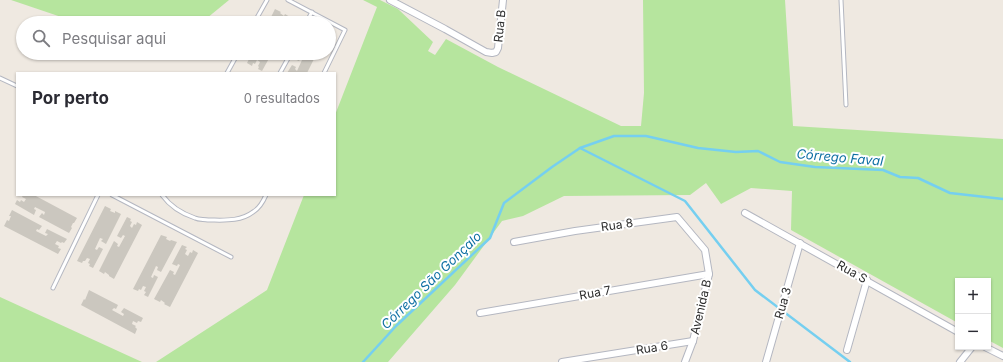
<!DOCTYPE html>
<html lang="pt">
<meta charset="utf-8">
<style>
body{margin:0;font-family:Inter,sans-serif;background:#f2f2f3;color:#2b2b33}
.controls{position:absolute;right:12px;bottom:12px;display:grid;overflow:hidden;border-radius:0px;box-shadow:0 1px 3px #0004}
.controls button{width:36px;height:36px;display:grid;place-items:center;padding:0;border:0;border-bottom:1px solid #e1e1e2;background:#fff;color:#2b2b33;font:20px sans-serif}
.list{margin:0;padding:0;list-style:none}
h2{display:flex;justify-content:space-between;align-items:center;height:52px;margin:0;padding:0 16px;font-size:17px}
h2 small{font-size:13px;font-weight:400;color:#7c7c81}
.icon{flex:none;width:22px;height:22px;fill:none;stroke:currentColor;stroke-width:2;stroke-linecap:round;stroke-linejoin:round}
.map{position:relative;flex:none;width:1003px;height:362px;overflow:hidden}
.search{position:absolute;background:#fff;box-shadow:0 1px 3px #0004;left:16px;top:16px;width:320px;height:44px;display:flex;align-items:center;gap:10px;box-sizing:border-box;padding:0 14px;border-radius:22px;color:#7c7c81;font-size:15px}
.panel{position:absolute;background:#fff;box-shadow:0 1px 3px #0004;left:16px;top:72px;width:320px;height:124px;border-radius:0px}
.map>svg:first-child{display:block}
</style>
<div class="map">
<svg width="1003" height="362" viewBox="0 0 1003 362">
<rect width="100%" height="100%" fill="#efe9e1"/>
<g fill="#b6e59e">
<polygon points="11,0 229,0 201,23 79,23"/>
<polygon points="363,0 380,0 398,9 433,42 428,51 435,55 446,39 498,67 621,126 641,126 644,93 643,0 785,0 793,126 1003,139 1003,348 988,340 988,281 958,281 958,323 791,230 792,191 751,188 721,204 706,183 690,195 564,196 523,216 502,221 455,285 388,362 156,362 267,290 304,195 335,195 335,115 377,7"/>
<polygon points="0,297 142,362 0,362"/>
</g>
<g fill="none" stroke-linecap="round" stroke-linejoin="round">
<g stroke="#75cff0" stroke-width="2.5">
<polyline points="580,148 685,201 755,290 850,362"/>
<polyline points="363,362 396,326 490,238 504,203 552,167 580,148 614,136 646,136 698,148 736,152 758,151 780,162 815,167 883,170 900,177 918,178 950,193 1003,199"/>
</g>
</g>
<g fill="#cbc7bf">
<polygon points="275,9 281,12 280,13 284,16 285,14 290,17 287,23 268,23"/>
<polygon points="252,53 272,53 262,71 258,69 259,67 258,66 260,62 257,60 255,64 253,63 252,66 247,63"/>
<polygon points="298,53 317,53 307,73 287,73 292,65 296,67 295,69 297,71 302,60 300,59 299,61 294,59"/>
<polygon points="23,195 34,195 77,218 74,223 73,223 71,227 72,228 69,233 39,217 42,213 44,215 45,212 35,207 34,209 36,210 34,215 15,204 17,200 20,202 21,200 24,202 26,199 22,197"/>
<polygon points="105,206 111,209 110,211 115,213 115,211 121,214 106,244 101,241 103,239 100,238 95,249 97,250 99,247 103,249 93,268 89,266 90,264 88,263 90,259 87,258 85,261 83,261 82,263 77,261"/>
<polygon points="12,210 42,226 39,230 37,229 36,231 46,236 48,234 45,233 47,229 67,239 64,243 62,242 61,243 57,241 55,244 59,246 58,248 61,249 58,254 4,226 7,220 9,221 11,216 9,216"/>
<polygon points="127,217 131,219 130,221 132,222 130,226 132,228 134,224 136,225 137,222 142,225 114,279 109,276 109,275 105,272 104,274 99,271 114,241 118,244 117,246 119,247 125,236 123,235 121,238 117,236"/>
<polygon points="161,235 167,237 166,239 170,241 171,240 177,242 161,272 157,270 158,267 156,266 151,277 153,278 154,275 158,277 148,297 144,295 146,292 144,291 146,287 143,286 141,290 139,289 138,291 133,289"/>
<polygon points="182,245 187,247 185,249 187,250 185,254 188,256 190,252 192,253 193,250 198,253 170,307 164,304 165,303 161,300 160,302 154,299 170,270 174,272 173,274 175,275 180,265 178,264 177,266 172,264"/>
<polygon points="89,290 118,305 116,309 114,308 112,310 123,316 124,314 121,312 124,308 143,318 141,322 138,321 137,323 133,321 132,324 136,326 135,327 137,329 135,334 81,305 84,299 85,300"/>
</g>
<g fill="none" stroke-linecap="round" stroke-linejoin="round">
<defs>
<g id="lane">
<polyline points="288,0 345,30 324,73"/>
<polyline points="841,0 846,105"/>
<polyline points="254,23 267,0"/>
<polyline points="306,23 312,12"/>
<polyline points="227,73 238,53"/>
<polyline points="280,73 291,53"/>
<polyline points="0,78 17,86"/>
<polyline points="112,195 231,257"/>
<path d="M162,195C170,206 183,214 195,218C199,220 204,219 208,220C223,220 240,222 253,212C260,208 263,202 266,195"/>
<polyline points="53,288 98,195"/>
</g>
<g id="street">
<polyline points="390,0 445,29 486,52 492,53 496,52 498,48 503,0"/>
<polyline points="745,213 958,332"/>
<polyline points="514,242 575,231 677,217 705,250 709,274 693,341 685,362"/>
<polyline points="480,313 709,274"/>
<polyline points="985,347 1003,356"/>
<polyline points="847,350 867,280"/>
<polyline points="562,362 693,341"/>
<polyline points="766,362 800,243"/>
<polyline points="960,362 972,347"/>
</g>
</defs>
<use href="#lane" stroke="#b4b7c1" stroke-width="5"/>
<use href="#street" stroke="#b4b7c1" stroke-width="8"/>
<use href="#lane" stroke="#fff" stroke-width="3"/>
<use href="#street" stroke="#fff" stroke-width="6"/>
</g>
<g text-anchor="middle" stroke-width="4" stroke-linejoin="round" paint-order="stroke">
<g font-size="12" fill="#2e2e2e" stroke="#fff">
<text transform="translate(500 26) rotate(-84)" y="4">Rua B</text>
<text transform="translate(617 225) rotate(-8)" y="4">Rua 8</text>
<text transform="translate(852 272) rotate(29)" y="4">Rua S</text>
<text transform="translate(595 293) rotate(-10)" y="4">Rua 7</text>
<text transform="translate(783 303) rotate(-74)" y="4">Rua 3</text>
<text transform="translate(701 307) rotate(-77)" y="4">Avenida B</text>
<text transform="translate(652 348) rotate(-9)" y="4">Rua 6</text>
</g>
<g font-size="13" font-style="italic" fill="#0d6fa3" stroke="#fff">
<text transform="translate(840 157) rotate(5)" y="5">Córrego Faval</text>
<text transform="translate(431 280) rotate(-44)" y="5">Córrego São Gonçalo</text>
</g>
</g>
</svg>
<div class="controls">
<button>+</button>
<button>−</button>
</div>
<div class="search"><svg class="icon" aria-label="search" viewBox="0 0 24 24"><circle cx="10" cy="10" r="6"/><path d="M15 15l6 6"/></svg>Pesquisar aqui</div>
<section class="panel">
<h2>Por perto<small>0 resultados</small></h2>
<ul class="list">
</ul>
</section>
</div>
